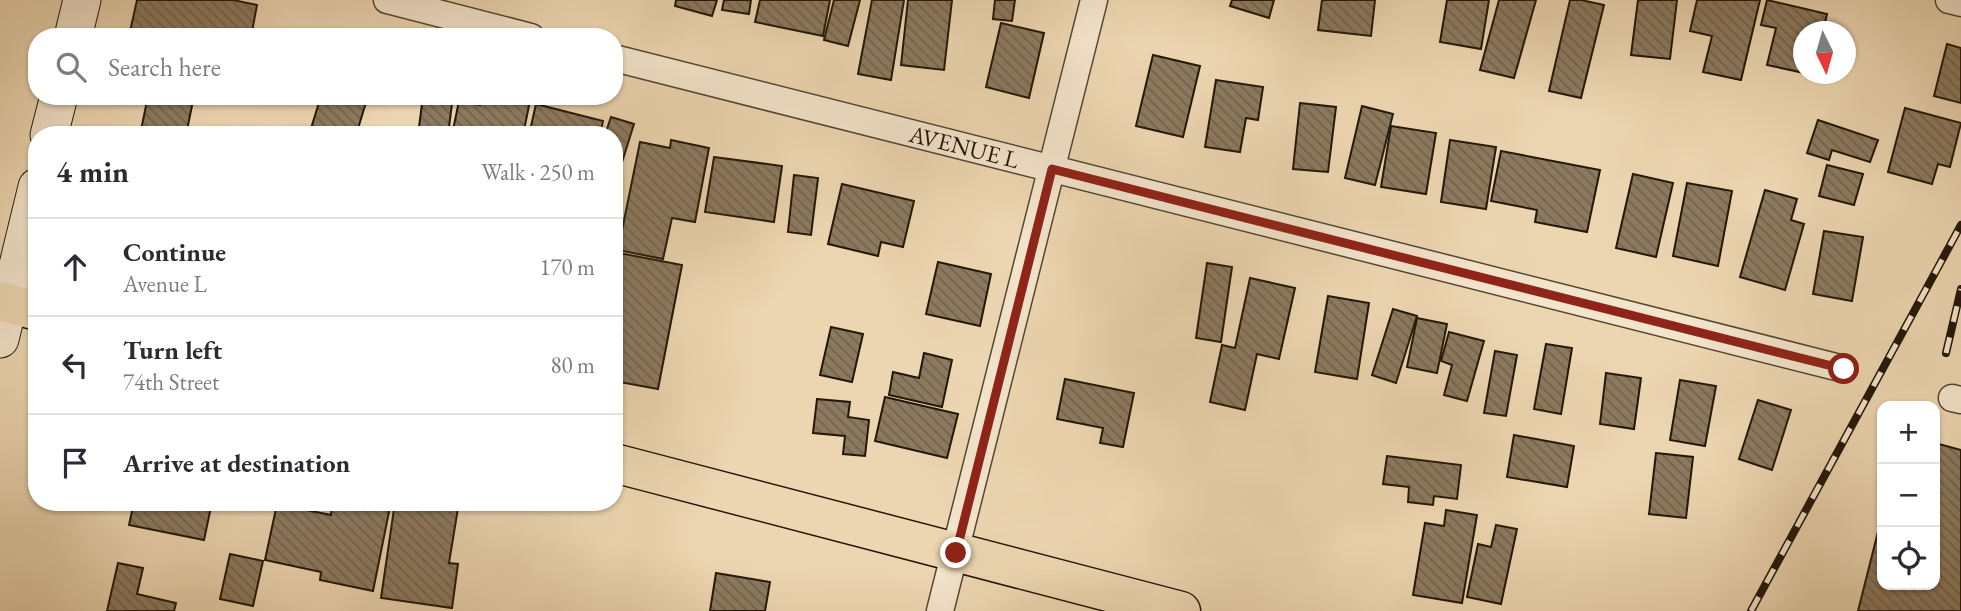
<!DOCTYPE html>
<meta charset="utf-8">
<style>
body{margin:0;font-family:"EB Garamond",serif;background:#f2f2f3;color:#2b2b33}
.controls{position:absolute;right:21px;bottom:21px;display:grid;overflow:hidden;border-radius:14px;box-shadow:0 2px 5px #0004}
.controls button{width:63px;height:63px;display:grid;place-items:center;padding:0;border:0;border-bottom:2px solid #e1e1e2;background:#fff;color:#2b2b33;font:35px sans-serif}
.compass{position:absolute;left:1793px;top:21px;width:63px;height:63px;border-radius:50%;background:#fff;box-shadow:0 2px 5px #0004;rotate:175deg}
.stop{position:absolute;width:21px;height:21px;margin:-16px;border:5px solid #8f2418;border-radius:50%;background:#fff}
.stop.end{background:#8f2418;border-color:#fff;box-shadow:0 2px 7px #0008}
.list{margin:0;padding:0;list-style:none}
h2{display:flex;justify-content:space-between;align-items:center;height:91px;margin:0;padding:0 28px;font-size:30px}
h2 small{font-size:23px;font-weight:400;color:#7c7c81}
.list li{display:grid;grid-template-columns:46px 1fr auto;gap:21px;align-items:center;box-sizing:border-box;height:98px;padding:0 28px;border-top:2px solid #e1e1e2}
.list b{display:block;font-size:26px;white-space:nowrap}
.list p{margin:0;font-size:23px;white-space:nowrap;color:#7c7c81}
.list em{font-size:23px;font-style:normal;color:#7c7c81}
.icon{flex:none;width:38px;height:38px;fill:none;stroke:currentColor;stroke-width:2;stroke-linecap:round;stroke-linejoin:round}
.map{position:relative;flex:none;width:1961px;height:611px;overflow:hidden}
.search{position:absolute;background:#fff;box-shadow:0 2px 5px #0004;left:28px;top:28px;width:595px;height:77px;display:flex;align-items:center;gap:18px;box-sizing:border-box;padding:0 24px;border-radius:28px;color:#7c7c81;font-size:26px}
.panel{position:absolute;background:#fff;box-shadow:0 2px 5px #0004;left:28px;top:126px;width:595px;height:385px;border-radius:28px}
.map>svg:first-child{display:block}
</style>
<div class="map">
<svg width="1961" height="611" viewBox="0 0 1961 611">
<defs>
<pattern id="building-back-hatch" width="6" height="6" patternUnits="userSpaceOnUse" patternTransform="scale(1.75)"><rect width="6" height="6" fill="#8c7a60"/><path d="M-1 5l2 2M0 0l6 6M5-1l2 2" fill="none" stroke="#72634d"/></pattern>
</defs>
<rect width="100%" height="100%" fill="#ecd6b1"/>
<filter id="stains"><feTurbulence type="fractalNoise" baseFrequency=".00286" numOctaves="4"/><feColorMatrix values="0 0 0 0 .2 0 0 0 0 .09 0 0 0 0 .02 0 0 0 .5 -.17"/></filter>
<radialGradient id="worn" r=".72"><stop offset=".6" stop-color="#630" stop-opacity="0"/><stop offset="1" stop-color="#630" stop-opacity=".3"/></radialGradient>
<g fill="url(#building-back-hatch)" stroke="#231708" stroke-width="2">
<polygon points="137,0 233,0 257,5 251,37 133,37 129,36"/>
<polygon points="676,0 717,0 712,16 675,6"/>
<polygon points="724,0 751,0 749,14 722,10"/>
<polygon points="760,0 830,0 823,36 755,22"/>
<polygon points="834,0 860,0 848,46 824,40"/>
<polygon points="872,0 904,0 891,80 858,74"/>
<polygon points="908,0 952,0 944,70 901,65"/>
<polygon points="995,0 1015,0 1012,21 993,19"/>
<polygon points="1232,0 1274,0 1269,18 1230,6"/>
<polygon points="1322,0 1375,0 1371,36 1318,30"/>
<polygon points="1447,0 1489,0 1481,49 1440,42"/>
<polygon points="1499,0 1536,0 1514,78 1480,70"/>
<polygon points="1570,0 1581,0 1604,5 1581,98 1549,91"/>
<polygon points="1638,0 1677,0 1670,59 1631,55"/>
<polygon points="1697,0 1760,0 1741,80 1703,72 1712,36 1690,31"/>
<polygon points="1767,0 1827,14 1823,32 1804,32 1804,73 1767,65 1776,28 1761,25"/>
<polygon points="1001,23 1044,33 1029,98 986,87"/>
<polygon points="1947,44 1961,48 1961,103 1934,96"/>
<polygon points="1153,55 1200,66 1183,137 1136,126"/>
<polygon points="1216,80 1263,87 1258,120 1246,118 1240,152 1205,147"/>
<polygon points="148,96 194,96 186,135 140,135"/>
<polygon points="321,96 368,96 356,135 309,135"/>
<polygon points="423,96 453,96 448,135 418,135"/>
<polygon points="482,96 531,96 523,135 452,135 459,101 480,105"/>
<polygon points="1300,103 1336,107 1328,172 1293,169"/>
<polygon points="536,104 603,121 600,135 529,135"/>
<polygon points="1362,106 1393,114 1375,185 1345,178"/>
<polygon points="1905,108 1961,123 1950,167 1938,164 1932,184 1888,172"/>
<polygon points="611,117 634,124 614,188 614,135 605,135"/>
<polygon points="1818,120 1878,140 1870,162 1832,150 1829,160 1807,153"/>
<polygon points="1391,126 1436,133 1426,194 1381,187"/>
<polygon points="671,140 709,148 695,222 672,218 663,259 618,250 640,142 670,148"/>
<polygon points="1450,140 1496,147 1486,209 1441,202"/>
<polygon points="1501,151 1600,170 1587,232 1535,222 1537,210 1491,201"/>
<polygon points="714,157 782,166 774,222 705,212"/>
<polygon points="1827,165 1863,174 1854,205 1819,196"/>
<polygon points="1633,174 1673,183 1656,257 1616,248"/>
<polygon points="794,175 818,178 811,235 788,232"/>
<polygon points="1687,183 1732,191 1718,266 1673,256"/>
<polygon points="842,184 914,201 903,247 881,242 878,256 828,244"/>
<polygon points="1765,190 1797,199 1791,220 1804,224 1785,290 1740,277"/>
<polygon points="1824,231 1863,237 1852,301 1813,294"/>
<polygon points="614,252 682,265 658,389 614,381"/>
<polygon points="938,262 991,274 980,326 926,314"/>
<polygon points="1207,263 1232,267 1221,342 1196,338"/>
<polygon points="1250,278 1295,288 1279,359 1257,354 1245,410 1210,402 1222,345 1235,348"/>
<polygon points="1328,296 1369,303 1357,379 1315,372"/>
<polygon points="1393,309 1417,316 1396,383 1372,375"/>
<polygon points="1417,318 1447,324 1437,373 1407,367"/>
<polygon points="831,327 863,334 852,382 820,375"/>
<polygon points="1449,332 1484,341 1467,401 1444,395 1452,365 1441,361"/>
<polygon points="1546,344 1572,348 1561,414 1534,409"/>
<polygon points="1495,351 1517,355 1506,416 1484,413"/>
<polygon points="924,353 952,360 942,407 889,395 893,372 919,378"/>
<polygon points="1606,373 1641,378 1634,429 1600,424"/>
<polygon points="1065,379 1134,393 1123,447 1100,443 1103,428 1057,419"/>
<polygon points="1680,380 1716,386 1705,446 1670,440"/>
<polygon points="885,397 958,414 947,458 875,441"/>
<polygon points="817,399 850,402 848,417 869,420 865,456 843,454 845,436 813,433"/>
<polygon points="1758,400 1791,410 1772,470 1739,459"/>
<polygon points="1514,435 1574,446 1567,487 1507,477"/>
<polygon points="1935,443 1961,450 1961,611 1858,611 1882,516 1882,585 1935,585"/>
<polygon points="1656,453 1693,457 1686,518 1649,514"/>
<polygon points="1387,456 1461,465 1457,499 1434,496 1433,505 1408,502 1409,487 1383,484"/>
<polygon points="134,502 212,502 204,540 129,525"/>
<polygon points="354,502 391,502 373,591 320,580 321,572 265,560 277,504 331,515 332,505 352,509"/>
<polygon points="395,502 459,502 449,563 458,564 452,608 381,598"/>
<polygon points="1446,510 1477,515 1462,603 1413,595 1425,523 1444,526"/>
<polygon points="1496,525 1517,529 1501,604 1467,597 1478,544 1491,547"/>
<polygon points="230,554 263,561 253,606 220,599"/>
<polygon points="118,563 143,568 137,594 176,603 174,611 107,611"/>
<polygon points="716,573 770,582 765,611 710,611"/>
</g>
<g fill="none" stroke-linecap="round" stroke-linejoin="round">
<defs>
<g id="street">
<polyline points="387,0 531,37"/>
<polyline points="1949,0 1961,3"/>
<polyline points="614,58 1844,369"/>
<polyline points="1952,398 1961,400"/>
<polyline points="940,611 1094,0"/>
</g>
<g id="secondary">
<polyline points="73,37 82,0"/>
<polyline points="49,135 59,96"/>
<polyline points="0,339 37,187"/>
</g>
<g id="primary">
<polyline points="0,301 37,311"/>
<polyline points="614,463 1181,611"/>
</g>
</defs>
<use href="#street" stroke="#554732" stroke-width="29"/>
<use href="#secondary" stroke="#231708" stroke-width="39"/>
<use href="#primary" stroke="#231708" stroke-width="41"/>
<use href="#street" stroke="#f3e4cc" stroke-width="26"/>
<use href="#secondary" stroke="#f3e4cc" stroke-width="37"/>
<use href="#primary" stroke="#ecd6b1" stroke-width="38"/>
<defs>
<g id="rail">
<polyline points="1946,353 1961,289"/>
<polyline points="1751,611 1961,225"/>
</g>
</defs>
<use href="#rail" stroke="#231708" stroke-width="8"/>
<use href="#rail" stroke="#f3e4cc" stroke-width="5" stroke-dasharray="16" stroke-linecap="butt"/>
</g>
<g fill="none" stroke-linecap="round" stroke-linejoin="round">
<polyline stroke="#8f2418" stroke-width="9" points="956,553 1052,169 1844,369"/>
</g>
<g text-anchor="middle" stroke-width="6" stroke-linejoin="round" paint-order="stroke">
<g font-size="24" fill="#231708" stroke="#f3e4cc">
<text transform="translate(964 147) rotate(14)" y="8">AVENUE L</text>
</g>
</g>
<rect width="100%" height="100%" filter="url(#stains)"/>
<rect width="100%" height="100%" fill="url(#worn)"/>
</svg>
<div class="controls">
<button>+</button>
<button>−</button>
<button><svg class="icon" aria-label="locate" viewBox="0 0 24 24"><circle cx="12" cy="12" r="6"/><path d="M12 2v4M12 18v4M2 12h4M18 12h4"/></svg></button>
</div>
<svg class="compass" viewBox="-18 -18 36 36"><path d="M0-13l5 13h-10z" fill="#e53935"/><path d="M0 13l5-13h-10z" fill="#7c7c81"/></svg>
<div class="stop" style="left:1844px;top:369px"></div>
<div class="stop end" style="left:956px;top:553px"></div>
<div class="search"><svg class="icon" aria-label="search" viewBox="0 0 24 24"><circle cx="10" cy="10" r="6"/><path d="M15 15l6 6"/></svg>Search here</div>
<section class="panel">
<h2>4 min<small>Walk · 250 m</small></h2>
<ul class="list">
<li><svg class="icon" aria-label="ahead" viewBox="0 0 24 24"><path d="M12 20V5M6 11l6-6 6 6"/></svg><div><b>Continue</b><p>Avenue L</p></div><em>170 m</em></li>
<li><svg class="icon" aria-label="left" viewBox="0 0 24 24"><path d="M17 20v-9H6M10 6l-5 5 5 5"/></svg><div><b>Turn left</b><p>74th Street</p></div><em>80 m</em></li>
<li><svg class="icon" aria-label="arrive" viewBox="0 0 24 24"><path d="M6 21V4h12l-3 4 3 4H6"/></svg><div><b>Arrive at destination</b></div></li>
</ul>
</section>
</div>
